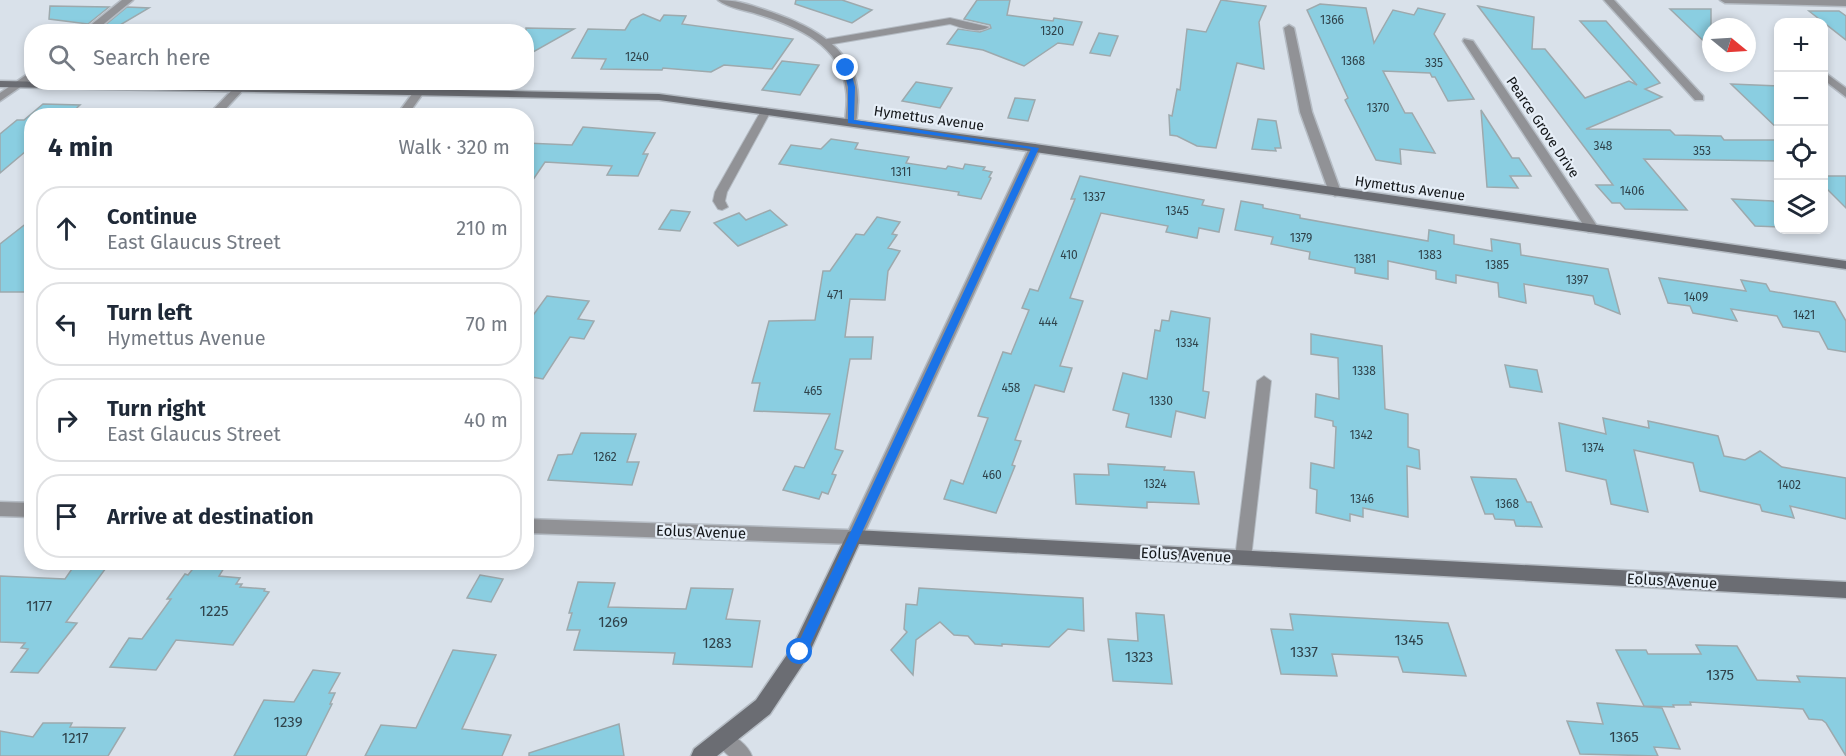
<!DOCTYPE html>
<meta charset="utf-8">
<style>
body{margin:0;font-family:"Fira Sans",sans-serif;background:#f6f6f7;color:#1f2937}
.controls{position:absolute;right:18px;top:18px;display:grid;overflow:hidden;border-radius:12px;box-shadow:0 3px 9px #0003}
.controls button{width:54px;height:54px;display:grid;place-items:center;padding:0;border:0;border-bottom:2px solid #e0e1e3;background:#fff;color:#1f2937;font:30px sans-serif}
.compass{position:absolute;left:1702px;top:18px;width:54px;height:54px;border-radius:50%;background:#fff;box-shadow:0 3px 9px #0003;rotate:108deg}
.stop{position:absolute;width:18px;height:18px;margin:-14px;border:4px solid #1a73e8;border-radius:50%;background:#fff}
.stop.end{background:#1a73e8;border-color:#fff;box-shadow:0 2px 6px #0008}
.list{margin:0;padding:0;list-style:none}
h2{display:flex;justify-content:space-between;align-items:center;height:78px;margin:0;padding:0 24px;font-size:26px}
h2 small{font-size:20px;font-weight:400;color:#747a83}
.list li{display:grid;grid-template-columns:39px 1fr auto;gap:18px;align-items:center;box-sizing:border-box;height:84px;margin:0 12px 12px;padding:0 12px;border:2px solid #e0e1e3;border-radius:24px}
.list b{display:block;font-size:22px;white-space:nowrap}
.list p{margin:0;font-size:20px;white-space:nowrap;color:#747a83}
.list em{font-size:20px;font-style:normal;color:#747a83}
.icon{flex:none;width:33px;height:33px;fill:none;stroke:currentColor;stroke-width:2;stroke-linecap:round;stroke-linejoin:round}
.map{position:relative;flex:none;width:1846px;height:756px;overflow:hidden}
.search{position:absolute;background:#fff;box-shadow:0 3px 9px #0003;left:24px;top:24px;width:510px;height:66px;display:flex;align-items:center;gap:15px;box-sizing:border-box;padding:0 21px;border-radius:24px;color:#747a83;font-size:22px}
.panel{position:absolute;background:#fff;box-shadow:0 3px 9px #0003;left:24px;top:108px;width:510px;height:462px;border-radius:24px}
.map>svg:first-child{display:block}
</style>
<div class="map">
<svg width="1846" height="756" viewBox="0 0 1846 756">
<rect width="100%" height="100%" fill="#d9e1ea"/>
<g fill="#8acee1" stroke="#9da9ad" stroke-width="1.5">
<polygon points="796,0 842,0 872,10 852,23 795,4"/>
<polygon points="977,0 1010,0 1007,15 1053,21 1054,18 1082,22 1073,45 1058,43 1024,66 983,50 947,44 958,29 980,32 991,28 990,25 964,19"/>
<polygon points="1221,0 1266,6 1259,22 1264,69 1237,63 1216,148 1197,146 1177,136 1170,135 1169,115 1172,116 1177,89 1180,90 1187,29 1206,32"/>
<polygon points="1320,4 1366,8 1374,43 1393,10 1414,15 1418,8 1445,14 1434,34 1474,99 1448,101 1435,77 1432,77 1430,73 1383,71 1405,113 1412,113 1435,153 1400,149 1401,164 1376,160 1345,100 1348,98 1307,10"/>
<polygon points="50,6 109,7 88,24 49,19"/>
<polygon points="1478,6 1534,17 1532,49 1545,49 1585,98 1629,81 1637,85 1580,21 1606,21 1660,83 1645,89 1662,97 1586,129 1670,130 1675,135 1721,136 1724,140 1779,140 1779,161 1644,159 1687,210 1625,209 1620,203 1612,203 1596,185 1613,185"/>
<polygon points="127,7 149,8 115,28 104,26"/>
<polygon points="1670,9 1711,9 1711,48"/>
<polygon points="1809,11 1839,11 1846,16 1846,40"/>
<polygon points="643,14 660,21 664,15 686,16 682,24 793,39 772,69 724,65 711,72 663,68 662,70 601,69 606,59 572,58 588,29 625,30 631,20"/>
<polygon points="526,28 574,29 526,56"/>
<polygon points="1099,33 1118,36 1110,56 1090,53"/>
<polygon points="782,61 819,65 800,95 762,90"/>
<polygon points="916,82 952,88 940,108 902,101"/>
<polygon points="1731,84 1779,86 1779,130"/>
<polygon points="1015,98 1035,100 1028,121 1008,118"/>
<polygon points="43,104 80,105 68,116 32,116 32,146 0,173 0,134 17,120 24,120"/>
<polygon points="1481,110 1512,158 1519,158 1531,176 1510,176 1518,188 1487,187"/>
<polygon points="1258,119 1276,121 1281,148 1275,148 1276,151 1252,149"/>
<polygon points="583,127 655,133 643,154 648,154 638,176 607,175 612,166 545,162 526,190 526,143 572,145"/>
<polygon points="831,139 858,143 855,149 909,157 906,163 946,169 948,166 963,169 965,164 985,167 983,170 992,172 989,177 991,178 981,199 958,195 959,192 779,164 791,145 821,149"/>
<polygon points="1080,176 1204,200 1202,205 1224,209 1219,232 1199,228 1197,238 1166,232 1168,226 1101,213 1070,298 1083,301 1060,366 1072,368 1064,392 1035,385 1015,440 1021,441 1012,465 1015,466 996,513 944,499 951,480 963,484 988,418 978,416 1003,352 1011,354 1029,310 1022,308 1030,289 1038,291 1075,199 1071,199"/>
<polygon points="1824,176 1846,176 1846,208 1824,186"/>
<polygon points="1732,199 1773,201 1779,206 1779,227 1755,226"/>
<polygon points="1241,201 1263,205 1263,208 1300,215 1300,218 1428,241 1429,230 1454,235 1454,244 1492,251 1491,239 1520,244 1521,255 1608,269 1620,314 1595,304 1593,296 1524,284 1526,303 1499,297 1498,283 1456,275 1456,283 1436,279 1436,271 1388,261 1388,279 1355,273 1355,268 1309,259 1310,252 1271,244 1273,237 1235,230"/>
<polygon points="671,210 690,212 680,231 659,229"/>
<polygon points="770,210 787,225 738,246 714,223 739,213 746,220"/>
<polygon points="877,217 900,222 892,234 897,235 888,248 900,251 888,271 885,300 850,299 845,337 873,337 871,359 850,359 835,449 843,451 832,474 836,475 828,494 822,492 819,499 783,490 795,466 804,468 830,414 754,411 760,383 752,383 769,321 815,320 823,271 830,271 856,234 864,235"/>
<polygon points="32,219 32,292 0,292 0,244"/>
<polygon points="1659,278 1746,291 1741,280 1766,284 1770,291 1835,302 1846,321 1846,352 1828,349 1819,332 1783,327 1777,316 1731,309 1737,321 1693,313 1690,306 1668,303"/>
<polygon points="547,296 589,301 578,319 594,321 584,339 570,337 543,379 526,376 526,325"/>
<polygon points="1171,311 1210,318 1203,391 1209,392 1205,418 1176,411 1171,437 1126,427 1129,414 1113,410 1123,373 1147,379 1155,330 1160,331 1162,320 1169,321"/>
<polygon points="1311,334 1382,346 1385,409 1408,414 1408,447 1419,450 1420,469 1407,466 1408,517 1363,508 1363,517 1350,514 1350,521 1316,513 1317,490 1310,488 1311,463 1334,468 1336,427 1333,426 1333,421 1315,417 1316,394 1339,399 1338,358 1311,354"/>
<polygon points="1505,365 1537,370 1542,392 1510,387"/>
<polygon points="1603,418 1649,428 1648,421 1718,436 1724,456 1745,460 1760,451 1782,467 1846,478 1846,519 1790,506 1794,518 1762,511 1760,505 1700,491 1693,463 1634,450 1648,512 1611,504 1606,480 1566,471 1559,423 1606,434"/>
<polygon points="581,433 636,434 627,462 639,462 632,485 548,480 558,455 572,454"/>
<polygon points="1108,464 1165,467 1164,470 1194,472 1199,504 1147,502 1147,508 1076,504 1074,474 1109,475"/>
<polygon points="1471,477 1516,479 1527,502 1531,502 1542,527 1516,526 1514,520 1495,519 1493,514 1485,514"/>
<polygon points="74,566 106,568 66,622 77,623 38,673 11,672 28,649 21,648 25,643 0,642 0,576 65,579"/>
<polygon points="195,566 224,568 219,576 240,578 236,584 242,584 240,587 265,589 264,591 269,592 233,645 176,640 156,670 110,667 129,638 142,639 171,599 167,599 185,574 188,575"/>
<polygon points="480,575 503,579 491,602 467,598"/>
<polygon points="578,582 615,583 608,607 686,609 691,588 733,589 726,619 760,621 752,667 673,664 675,653 574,650 580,630 567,630 572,613 569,613"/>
<polygon points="919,588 1083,598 1084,631 1068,629 1049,647 1002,644 1002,646 975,644 968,636 954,635 940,622 916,640 913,675 891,650 907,632 904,629 906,604 917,605"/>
<polygon points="1136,613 1164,615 1172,684 1113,681 1108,639 1138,641"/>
<polygon points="1290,614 1448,623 1466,676 1403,672 1398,657 1332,654 1337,676 1281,674 1271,629 1293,630"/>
<polygon points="1696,645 1737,646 1757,680 1800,682 1797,676 1846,678 1846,756 1826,723 1822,720 1809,719 1803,709 1690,702 1691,705 1673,705 1674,707 1644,706 1616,650 1646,650 1648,654 1701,654"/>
<polygon points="453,650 496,655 462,729 511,735 502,756 365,756 381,725 416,728"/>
<polygon points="313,670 340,673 329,693 335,693 330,704 332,704 306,756 234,756 264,700 294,702"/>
<polygon points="1597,703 1662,708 1680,749 1654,747 1658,756 1580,754 1567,721 1603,724"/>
<polygon points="43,723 72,723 70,727 125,728 108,756 0,756 0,731 33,737"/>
<polygon points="619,724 624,756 529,756 529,753"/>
</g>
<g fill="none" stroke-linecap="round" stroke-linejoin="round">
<defs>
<g id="lane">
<path d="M950,18L989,27C978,34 962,28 950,24L827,45L822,42L827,39Z"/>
<polygon points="766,108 771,111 727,192 725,201 728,207 722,210 718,209 713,201 715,192 761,111"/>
<polygon points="1264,376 1271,381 1251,558 1249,563 1243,565 1237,563 1235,558 1257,381"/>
<path d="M723,730C734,735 748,745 752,756H729L717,745L714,739L717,733Z"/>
</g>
<g id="street">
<polygon points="122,0 133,0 94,32 82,32"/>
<path d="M718,0C736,0 751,5 768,11C810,25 860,49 858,102C857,109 858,118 855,124H847L845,122C846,111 848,100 846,90C841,44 795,26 757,14C745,10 728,8 718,0Z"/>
<polygon points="1604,0 1614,0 1703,96 1703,100 1695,100"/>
<polygon points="1720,0 1846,0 1846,6 1725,3"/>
<polygon points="1289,25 1294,28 1312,112 1341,192 1339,195 1335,196 1329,192 1300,112 1284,28"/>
<polygon points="1464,39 1473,41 1599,229 1598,232 1588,232 1463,41"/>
<polygon points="32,71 32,79 0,101 0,93"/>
<polygon points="1824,72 1846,88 1846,97 1824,80"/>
<polygon points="240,85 245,88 219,116 207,116 236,86"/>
<polygon points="419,89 424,92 407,116 396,116 415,90"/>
<polygon points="1035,144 1041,148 860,542 854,544 526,533 526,519 849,530 1029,148"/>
<polygon points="0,502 32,503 32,517 0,516"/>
</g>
<g id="secondary">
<polygon points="0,81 659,94 1035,144 1846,261 1846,269 1035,152 659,100 0,87"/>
<polygon points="854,530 1846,582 1846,598 859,544 807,658 770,714 717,756 691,756 694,749 756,700 793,646 848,532"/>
</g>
</defs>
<use href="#lane" stroke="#b5bcc4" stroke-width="2"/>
<use href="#street" stroke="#b5bcc4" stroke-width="3"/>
<use href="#secondary" stroke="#b5bcc4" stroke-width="3"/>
<use href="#lane" fill="#919296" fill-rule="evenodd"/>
<use href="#street" fill="#919296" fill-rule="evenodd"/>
<use href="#secondary" fill="#6b6d73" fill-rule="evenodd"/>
</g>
<polygon fill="#1a73e8" points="846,66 850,68 855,87 854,120 1039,148 805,656 800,658 794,652 1031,149 848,123 848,87 843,68"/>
<g text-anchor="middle" stroke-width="4.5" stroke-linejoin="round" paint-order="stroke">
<g font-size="12" fill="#2f424a">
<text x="1332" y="24">1366</text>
<text x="1052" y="35">1320</text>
<text x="637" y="61">1240</text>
<text x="1353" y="65">1368</text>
<text x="1434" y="67">335</text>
<text x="1378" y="112">1370</text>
<text x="1603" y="150">348</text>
<text x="1702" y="155">353</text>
<text x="901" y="176">1311</text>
<text x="1632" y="195">1406</text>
<text x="1094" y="201">1337</text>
<text x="1177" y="215">1345</text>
<text x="1301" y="242">1379</text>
<text x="1069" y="259">410</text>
<text x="1430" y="259">1383</text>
<text x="1365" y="263">1381</text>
<text x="1497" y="269">1385</text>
<text x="1577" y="284">1397</text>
<text x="835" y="299">471</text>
<text x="1696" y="301">1409</text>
<text x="1804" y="319">1421</text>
<text x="1048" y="326">444</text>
<text x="1187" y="347">1334</text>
<text x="1364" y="375">1338</text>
<text x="1011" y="392">458</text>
<text x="813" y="395">465</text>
<text x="1161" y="405">1330</text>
<text x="1361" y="439">1342</text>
<text x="1593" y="452">1374</text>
<text x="605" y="461">1262</text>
<text x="992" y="479">460</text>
<text x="1155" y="488">1324</text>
<text x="1789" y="489">1402</text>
<text x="1362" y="503">1346</text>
<text x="1507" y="508">1368</text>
</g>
<g font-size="14" fill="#111417" stroke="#e6eef7">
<text transform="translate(929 118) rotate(8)" y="5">Hymettus Avenue</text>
<text transform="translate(1543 127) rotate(56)" y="5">Pearce Grove Drive</text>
<text transform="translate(1410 188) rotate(8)" y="5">Hymettus Avenue</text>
</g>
<g font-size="15" fill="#111417" stroke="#e6eef7">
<text transform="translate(701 532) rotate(2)" y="5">Eolus Avenue</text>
<text transform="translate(1186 555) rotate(3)" y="5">Eolus Avenue</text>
<text transform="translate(1672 581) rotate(3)" y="5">Eolus Avenue</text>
</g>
<g font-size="15" fill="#2f424a">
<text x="39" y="611">1177</text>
<text x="214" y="616">1225</text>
<text x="613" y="627">1269</text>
<text x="1409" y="645">1345</text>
<text x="717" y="648">1283</text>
<text x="1304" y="657">1337</text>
<text x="1139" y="662">1323</text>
<text x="1720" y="680">1375</text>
<text x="288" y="727">1239</text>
<text x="1624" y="742">1365</text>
<text x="75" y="743">1217</text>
</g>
</g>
</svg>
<div class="controls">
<button>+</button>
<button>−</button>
<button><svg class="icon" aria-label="locate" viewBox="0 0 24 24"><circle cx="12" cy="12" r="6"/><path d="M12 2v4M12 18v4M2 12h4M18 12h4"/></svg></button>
<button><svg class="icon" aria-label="layers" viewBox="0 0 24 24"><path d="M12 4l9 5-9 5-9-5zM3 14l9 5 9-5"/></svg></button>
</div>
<svg class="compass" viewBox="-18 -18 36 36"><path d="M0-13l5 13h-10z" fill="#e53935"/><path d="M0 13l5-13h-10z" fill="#747a83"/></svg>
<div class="stop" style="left:800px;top:652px"></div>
<div class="stop end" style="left:846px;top:68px"></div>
<div class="search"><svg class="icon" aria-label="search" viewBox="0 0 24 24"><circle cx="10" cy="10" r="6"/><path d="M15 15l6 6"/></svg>Search here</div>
<section class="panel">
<h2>4 min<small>Walk · 320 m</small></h2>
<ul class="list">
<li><svg class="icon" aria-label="ahead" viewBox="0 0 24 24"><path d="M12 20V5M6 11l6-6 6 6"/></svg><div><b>Continue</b><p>East Glaucus Street</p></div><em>210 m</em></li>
<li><svg class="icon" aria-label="left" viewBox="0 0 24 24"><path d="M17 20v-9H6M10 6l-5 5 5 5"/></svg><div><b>Turn left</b><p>Hymettus Avenue</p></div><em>70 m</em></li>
<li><svg class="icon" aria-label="right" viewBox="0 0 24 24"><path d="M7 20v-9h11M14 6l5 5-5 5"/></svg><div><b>Turn right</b><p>East Glaucus Street</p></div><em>40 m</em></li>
<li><svg class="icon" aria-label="arrive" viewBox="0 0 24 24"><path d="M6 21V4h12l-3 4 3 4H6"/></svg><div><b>Arrive at destination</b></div></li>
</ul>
</section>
</div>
